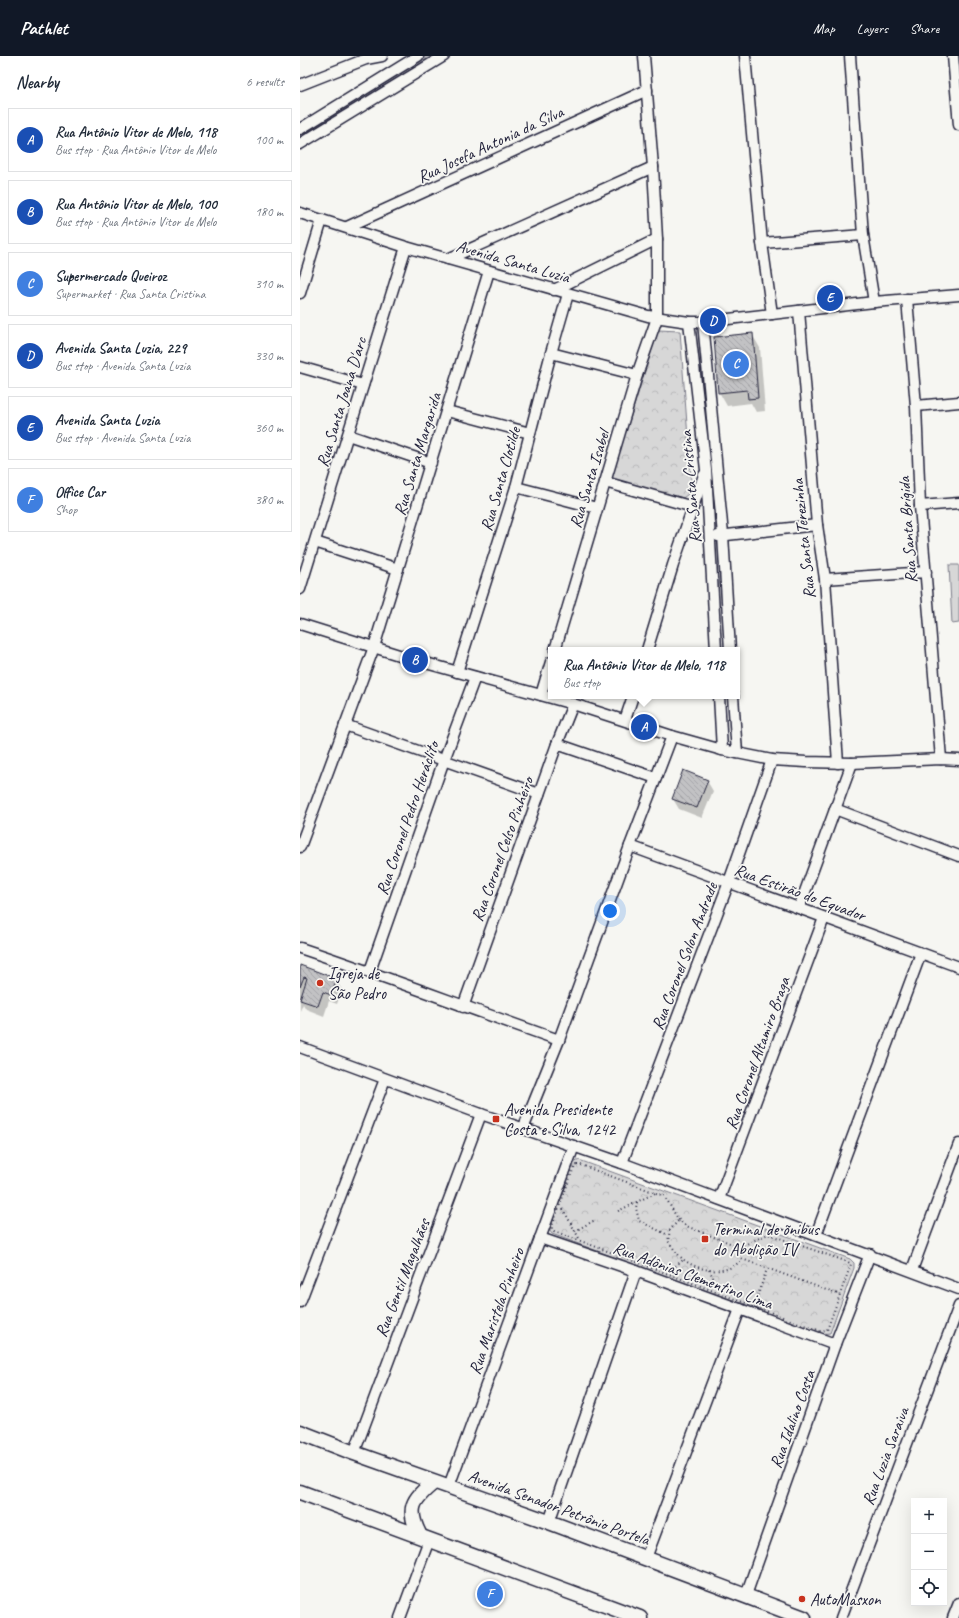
<!DOCTYPE html>
<meta charset="utf-8">
<style>
body{margin:0;font-family:Caveat,sans-serif;background:#f2f2f3;color:#1f2937}
.controls{position:absolute;right:12px;bottom:12px;display:grid;overflow:hidden;border-radius:0px;box-shadow:0 4px 16px #0002}
.controls button{width:36px;height:36px;display:grid;place-items:center;padding:0;border:0;border-bottom:1px solid #e0e1e3;background:#fff;color:#1f2937;font:20px sans-serif}
.you{position:absolute;left:310px;top:855px;width:14px;height:14px;margin:-10px;border:3px solid #fff;border-radius:50%;background:#1a73e8;box-shadow:0 0 0 6px #1a73e833}
.badge{display:grid;place-items:center;width:26px;height:26px;border-radius:50%;background:#111827;color:#fff;font-size:13px;font-weight:700}
.pin{position:absolute;translate:-50% -50%;border:2px solid #fff;box-shadow:0 1px 4px #0006}
.popup{position:absolute;left:248px;top:591px;width:192px;height:52px;box-sizing:border-box;display:grid;place-content:center;border-radius:0px;background:#fff;filter:drop-shadow(0 1px 3px #0005);font-size:13px;white-space:nowrap;color:#747a83}
.popup b{font-size:15px;color:#1f2937}
.popup::after{content:'';position:absolute;left:50%;top:100%;margin-left:-8px;border:8px solid transparent;border-top-color:#fff}
.list{margin:0;padding:0;list-style:none}
h2{display:flex;justify-content:space-between;align-items:center;height:52px;margin:0;padding:0 16px;font-size:17px}
h2 small{font-size:13px;font-weight:400;color:#747a83}
.list li{display:grid;grid-template-columns:26px 1fr auto;gap:12px;align-items:center;box-sizing:border-box;height:64px;margin:0 8px 8px;padding:0 8px;border:1px solid #e0e1e3;border-radius:0px}
.list b{display:block;font-size:15px;white-space:nowrap}
.list p{margin:0;font-size:13px;white-space:nowrap;color:#747a83}
.list em{font-size:13px;font-style:normal;color:#747a83}
.icon{flex:none;width:22px;height:22px;fill:none;stroke:currentColor;stroke-width:2;stroke-linecap:round;stroke-linejoin:round}
.map{position:relative;flex:none;width:659px;height:1562px;overflow:hidden}
header{display:flex;align-items:center;gap:24px;box-sizing:border-box;height:56px;padding:0 20px;background:#111827;color:#fff}
header strong{font-size:19px}
nav{display:flex;gap:22px;margin-inline-start:auto;font-size:14px}
main{display:flex}
aside{flex:1;background:#fff}
.map>svg:first-child{display:block}
</style>
<header>
<strong>Pathlet</strong>
<nav><a>Map</a><a>Layers</a><a>Share</a></nav>
</header>
<main>
<aside>
<h2>Nearby<small>6 results</small></h2>
<ul class="list">
<li><span class="badge" style="background:#1a4fb4">A</span><div><b>Rua Antônio Vitor de Melo, 118</b><p>Bus stop · Rua Antônio Vitor de Melo</p></div><em>100 m</em></li>
<li><span class="badge" style="background:#1a4fb4">B</span><div><b>Rua Antônio Vitor de Melo, 100</b><p>Bus stop · Rua Antônio Vitor de Melo</p></div><em>180 m</em></li>
<li><span class="badge" style="background:#3f7fe0">C</span><div><b>Supermercado Queiroz</b><p>Supermarket · Rua Santa Cristina</p></div><em>310 m</em></li>
<li><span class="badge" style="background:#1a4fb4">D</span><div><b>Avenida Santa Luzia, 229</b><p>Bus stop · Avenida Santa Luzia</p></div><em>330 m</em></li>
<li><span class="badge" style="background:#1a4fb4">E</span><div><b>Avenida Santa Luzia</b><p>Bus stop · Avenida Santa Luzia</p></div><em>360 m</em></li>
<li><span class="badge" style="background:#3f7fe0">F</span><div><b>Office Car</b><p>Shop</p></div><em>380 m</em></li>
</ul>
</aside>
<div class="map">
<svg width="659" height="1562" viewBox="0 0 659 1562">
<defs>
<pattern id="park-crowns" width="20" height="18" patternUnits="userSpaceOnUse"><rect width="20" height="18" fill="#d7d7d7"/><path d="M2 6a3 3 0 1 1 6 0M12 15a3 3 0 1 1 6 0" fill="none" stroke="#b8b8b9"/></pattern>
<pattern id="building-back-hatch" width="6" height="6" patternUnits="userSpaceOnUse"><rect width="6" height="6" fill="#c2c2c4"/><path d="M-1 5l2 2M0 0l6 6M5-1l2 2" fill="none" stroke="#a6a6a9"/></pattern>
</defs>
<rect width="100%" height="100%" fill="#f6f6f2"/>
<filter id="ink" filterUnits="userSpaceOnUse"><feTurbulence type="fractalNoise" baseFrequency=".025" numOctaves="2"/><feDisplacementMap in="SourceGraphic" scale="8" xChannelSelector="R" yChannelSelector="G"/><feConvolveMatrix kernelMatrix="1 2 1 2 8 2 1 2 1" color-interpolation-filters="sRGB"/></filter>
<g filter="url(#ink)">
<polygon fill="#d7d7d7" stroke="#7c7c89" points="649,509 659,509 659,567 652,568"/>
<g fill="url(#park-crowns)" stroke="#7c7c89">
<polygon points="358,274 380,275 392,435 383,442 311,423"/>
<polygon points="279,1104 550,1203 554,1207 554,1212 530,1277 519,1278 252,1178 249,1174 249,1169 270,1113 274,1107"/>
</g>
<g fill="#0003">
<polygon points="452,278 460,292 465,355 456,356 451,347 427,350 419,336"/>
<polygon points="407,725 413,735 402,762 379,753 373,743"/>
<polygon points="0,910 36,924 42,934 37,948 29,945 24,960 6,953 3,948 0,955"/>
</g>
<g fill="none" stroke-linecap="round" stroke-linejoin="round">
<polyline stroke="#adadb3" stroke-width="13" points="0,82 134,0"/>
</g>
<g fill="url(#building-back-hatch)" stroke="#22223b">
<polygon points="453,277 458,342 448,343 447,334 418,337 414,281"/>
<polygon points="383,714 408,724 397,752 372,743"/>
<polygon points="0,909 37,923 31,939 23,936 18,950 0,944 7,922 4,921 0,931"/>
</g>
<g fill="none" stroke-linecap="round" stroke-linejoin="round">
<defs>
<g id="street">
<polyline points="445,0 462,187 472,258"/>
<polyline points="550,0 563,179 574,246"/>
<polyline points="653,0 659,69"/>
<polyline points="0,29 66,3 82,0"/>
<polyline points="0,73 118,0"/>
<polyline points="0,88 144,0"/>
<polyline points="0,157 106,191 348,260 389,266 403,266 574,246 659,239"/>
<polyline points="47,171 347,34"/>
<polyline points="462,187 563,179"/>
<polyline points="148,203 353,111"/>
<polyline points="254,234 357,183"/>
<polyline points="0,237 22,164"/>
<polyline points="607,243 616,350 620,450 641,703"/>
<polyline points="499,255 517,469 525,523 538,707"/>
<polyline points="389,266 406,414 416,594"/>
<polyline points="403,266 423,479 430,594"/>
<polyline points="251,297 337,319"/>
<polyline points="0,311 63,329"/>
<polyline points="616,350 659,346"/>
<polyline points="147,355 230,377"/>
<polyline points="48,379 131,407"/>
<polyline points="305,426 393,451"/>
<polyline points="216,431 297,452"/>
<polyline points="620,450 659,447"/>
<polyline points="418,480 517,469"/>
<polyline points="15,486 98,513"/>
<polyline points="525,523 626,516"/>
<polyline points="0,533 106,191"/>
<polyline points="0,568 115,604 273,648 372,680 422,694 472,704 506,706 552,707 641,703 659,704"/>
<polyline points="255,594 337,319 357,262 357,183 353,111 344,0"/>
<polyline points="347,594 373,509 404,419"/>
<polyline points="157,616 216,431 251,297 268,238"/>
<polyline points="241,639 251,606"/>
<polyline points="419,640 422,694"/>
<polyline points="433,640 437,697"/>
<polyline points="325,664 333,640"/>
<polyline points="45,669 239,738"/>
<polyline points="257,688 356,722"/>
<polyline points="535,753 659,800"/>
<polyline points="330,790 659,911"/>
<polyline points="0,791 74,591 189,215"/>
<polyline points="499,852 552,707"/>
<path d="M0,892C87,921 173,954 259,984"/>
<polyline points="70,915 144,704 175,621"/>
<polyline points="163,951 257,688 273,648"/>
<polyline points="0,991 181,1058 322,1107 659,1233"/>
<polyline points="223,1073 259,984 330,790 372,680"/>
<polyline points="322,1107 429,826 472,704"/>
<polyline points="419,1143 524,862"/>
<polyline points="516,1179 621,897"/>
<polyline points="240,1182 336,1215 535,1288"/>
<polyline points="612,1214 659,1088"/>
<polyline points="0,1246 85,1023"/>
<polyline points="54,1397 181,1058"/>
<polyline points="149,1430 274,1090"/>
<polyline points="249,1466 336,1215"/>
<polyline points="346,1502 440,1253"/>
<polyline points="446,1539 535,1288 570,1198"/>
<polyline points="100,1562 129,1484"/>
<polyline points="541,1562 659,1250"/>
<polyline points="653,1562 659,1547"/>
</g>
<g id="secondary">
<polyline points="0,1376 54,1397 249,1466 504,1562"/>
<polyline points="0,1436 340,1562"/>
<path d="M120,1480C106,1453 112,1444 134,1426"/>
</g>
</defs>
<use href="#street" stroke="#22223b" stroke-width="13"/>
<use href="#secondary" stroke="#22223b" stroke-width="17"/>
<g stroke="#22223b" stroke-width="2" stroke-dasharray="1 3" stroke-linecap="butt">
<path d="M277,1109H281L364,1140C372,1150 375,1163 386,1170L440,1191L468,1178L548,1206L551,1208L550,1211L527,1274L520,1275L254,1175L252,1173V1170L273,1114Z"/>
<polyline points="337,1146 336,1152 339,1165 368,1179"/>
<polyline points="263,1153 280,1184"/>
<polyline points="318,1155 355,1137"/>
<path d="M378,1165L370,1174L368,1185C373,1191 377,1199 384,1204C401,1216 428,1220 442,1203L435,1189"/>
<polyline points="275,1175 295,1164"/>
<polyline points="442,1203 540,1239"/>
<polyline points="409,1214 420,1234"/>
<polyline points="369,1215 383,1204"/>
<polyline points="455,1247 467,1213"/>
</g>
<use href="#street" stroke="#f6f6f2" stroke-width="10"/>
<use href="#secondary" stroke="#f6f6f2" stroke-width="14"/>
</g>
</g>
<g fill="#c8321e" stroke="#f6f6f2" stroke-width="1.5">
<circle cx="20" cy="927" r="4"/>
<rect x="192" y="1059" width="8" height="8" rx="2"/>
<rect x="401" y="1179" width="8" height="8" rx="2"/>
<circle cx="502" cy="1543" r="4"/>
</g>
<g text-anchor="middle" stroke-width="3.5" stroke-linejoin="round" paint-order="stroke">
<g font-size="17" fill="#22223b" stroke="#f6f6f2">
<text transform="translate(190 88) rotate(-25)" y="6">Rua Josefa Antonia da Silva</text>
<text transform="translate(213 205) rotate(16)" y="6">Avenida Santa Luzia</text>
<text transform="translate(41 346) rotate(-73)" y="6">Rua Santa Joana D'arc</text>
<text transform="translate(117 398) rotate(-73)" y="6">Rua Santa Margarida</text>
<text transform="translate(200 423) rotate(-74)" y="6">Rua Santa Clotilde</text>
<text transform="translate(289 423) rotate(-73)" y="6">Rua Santa Isabel</text>
<text transform="translate(390 431) rotate(-95)" y="6">Rua Santa Cristina</text>
<text transform="translate(607 474) rotate(-94)" y="6">Rua Santa Brígida</text>
<text transform="translate(503 483) rotate(-96)" y="6">Rua Santa Terezinha</text>
<text transform="translate(107 762) rotate(-71)" y="6">Rua Coronel Pedro Heráclito</text>
<text transform="translate(202 793) rotate(-70)" y="6">Rua Coronel Celso Pinheiro</text>
<text transform="translate(500 836) rotate(20)" y="6">Rua Estirão do Equador</text>
<text transform="translate(384 900) rotate(-69)" y="6">Rua Coronel Solon Andrade</text>
<text transform="translate(457 997) rotate(-70)" y="6">Rua Coronel Altamiro Braga</text>
<text transform="translate(393 1219) rotate(20)" y="6">Rua Adônias Clementino Lima</text>
<text transform="translate(102 1222) rotate(-69)" y="6">Rua Gentil Magalhães</text>
<text transform="translate(196 1255) rotate(-70)" y="6">Rua Maristela Pinheiro</text>
<text transform="translate(492 1363) rotate(-70)" y="6">Rua Idalino Costa</text>
<text transform="translate(585 1400) rotate(-69)" y="6">Rua Luzia Saraiva</text>
<text transform="translate(259 1451) rotate(20)" y="6">Avenida Senador Petrônio Portela</text>
</g>
<g font-size="17" fill="#22223b" stroke="#f6f6f2" text-anchor="start">
<text x="28" y="923">Igreja de<tspan x="28" dy="20">São Pedro</tspan></text>
<text x="204" y="1059">Avenida Presidente<tspan x="204" dy="20">Costa e Silva, 1242</tspan></text>
<text x="413" y="1179">Terminal de õnibus<tspan x="413" dy="20">do Abolição IV</tspan></text>
<text x="510" y="1549">AutoMasxon</text>
</g>
</g>
</svg>
<div class="controls">
<button>+</button>
<button>−</button>
<button><svg class="icon" aria-label="locate" viewBox="0 0 24 24"><circle cx="12" cy="12" r="6"/><path d="M12 2v4M12 18v4M2 12h4M18 12h4"/></svg></button>
</div>
<div class="you"></div>
<div class="pin badge" style="left:344px;top:671px;background:#1a4fb4">A</div>
<div class="popup"><b>Rua Antônio Vitor de Melo, 118</b>Bus stop</div>
<div class="pin badge" style="left:115px;top:604px;background:#1a4fb4">B</div>
<div class="pin badge" style="left:436px;top:308px;background:#3f7fe0">C</div>
<div class="pin badge" style="left:413px;top:265px;background:#1a4fb4">D</div>
<div class="pin badge" style="left:530px;top:242px;background:#1a4fb4">E</div>
<div class="pin badge" style="left:190px;top:1538px;background:#3f7fe0">F</div>
</div>
</main>
